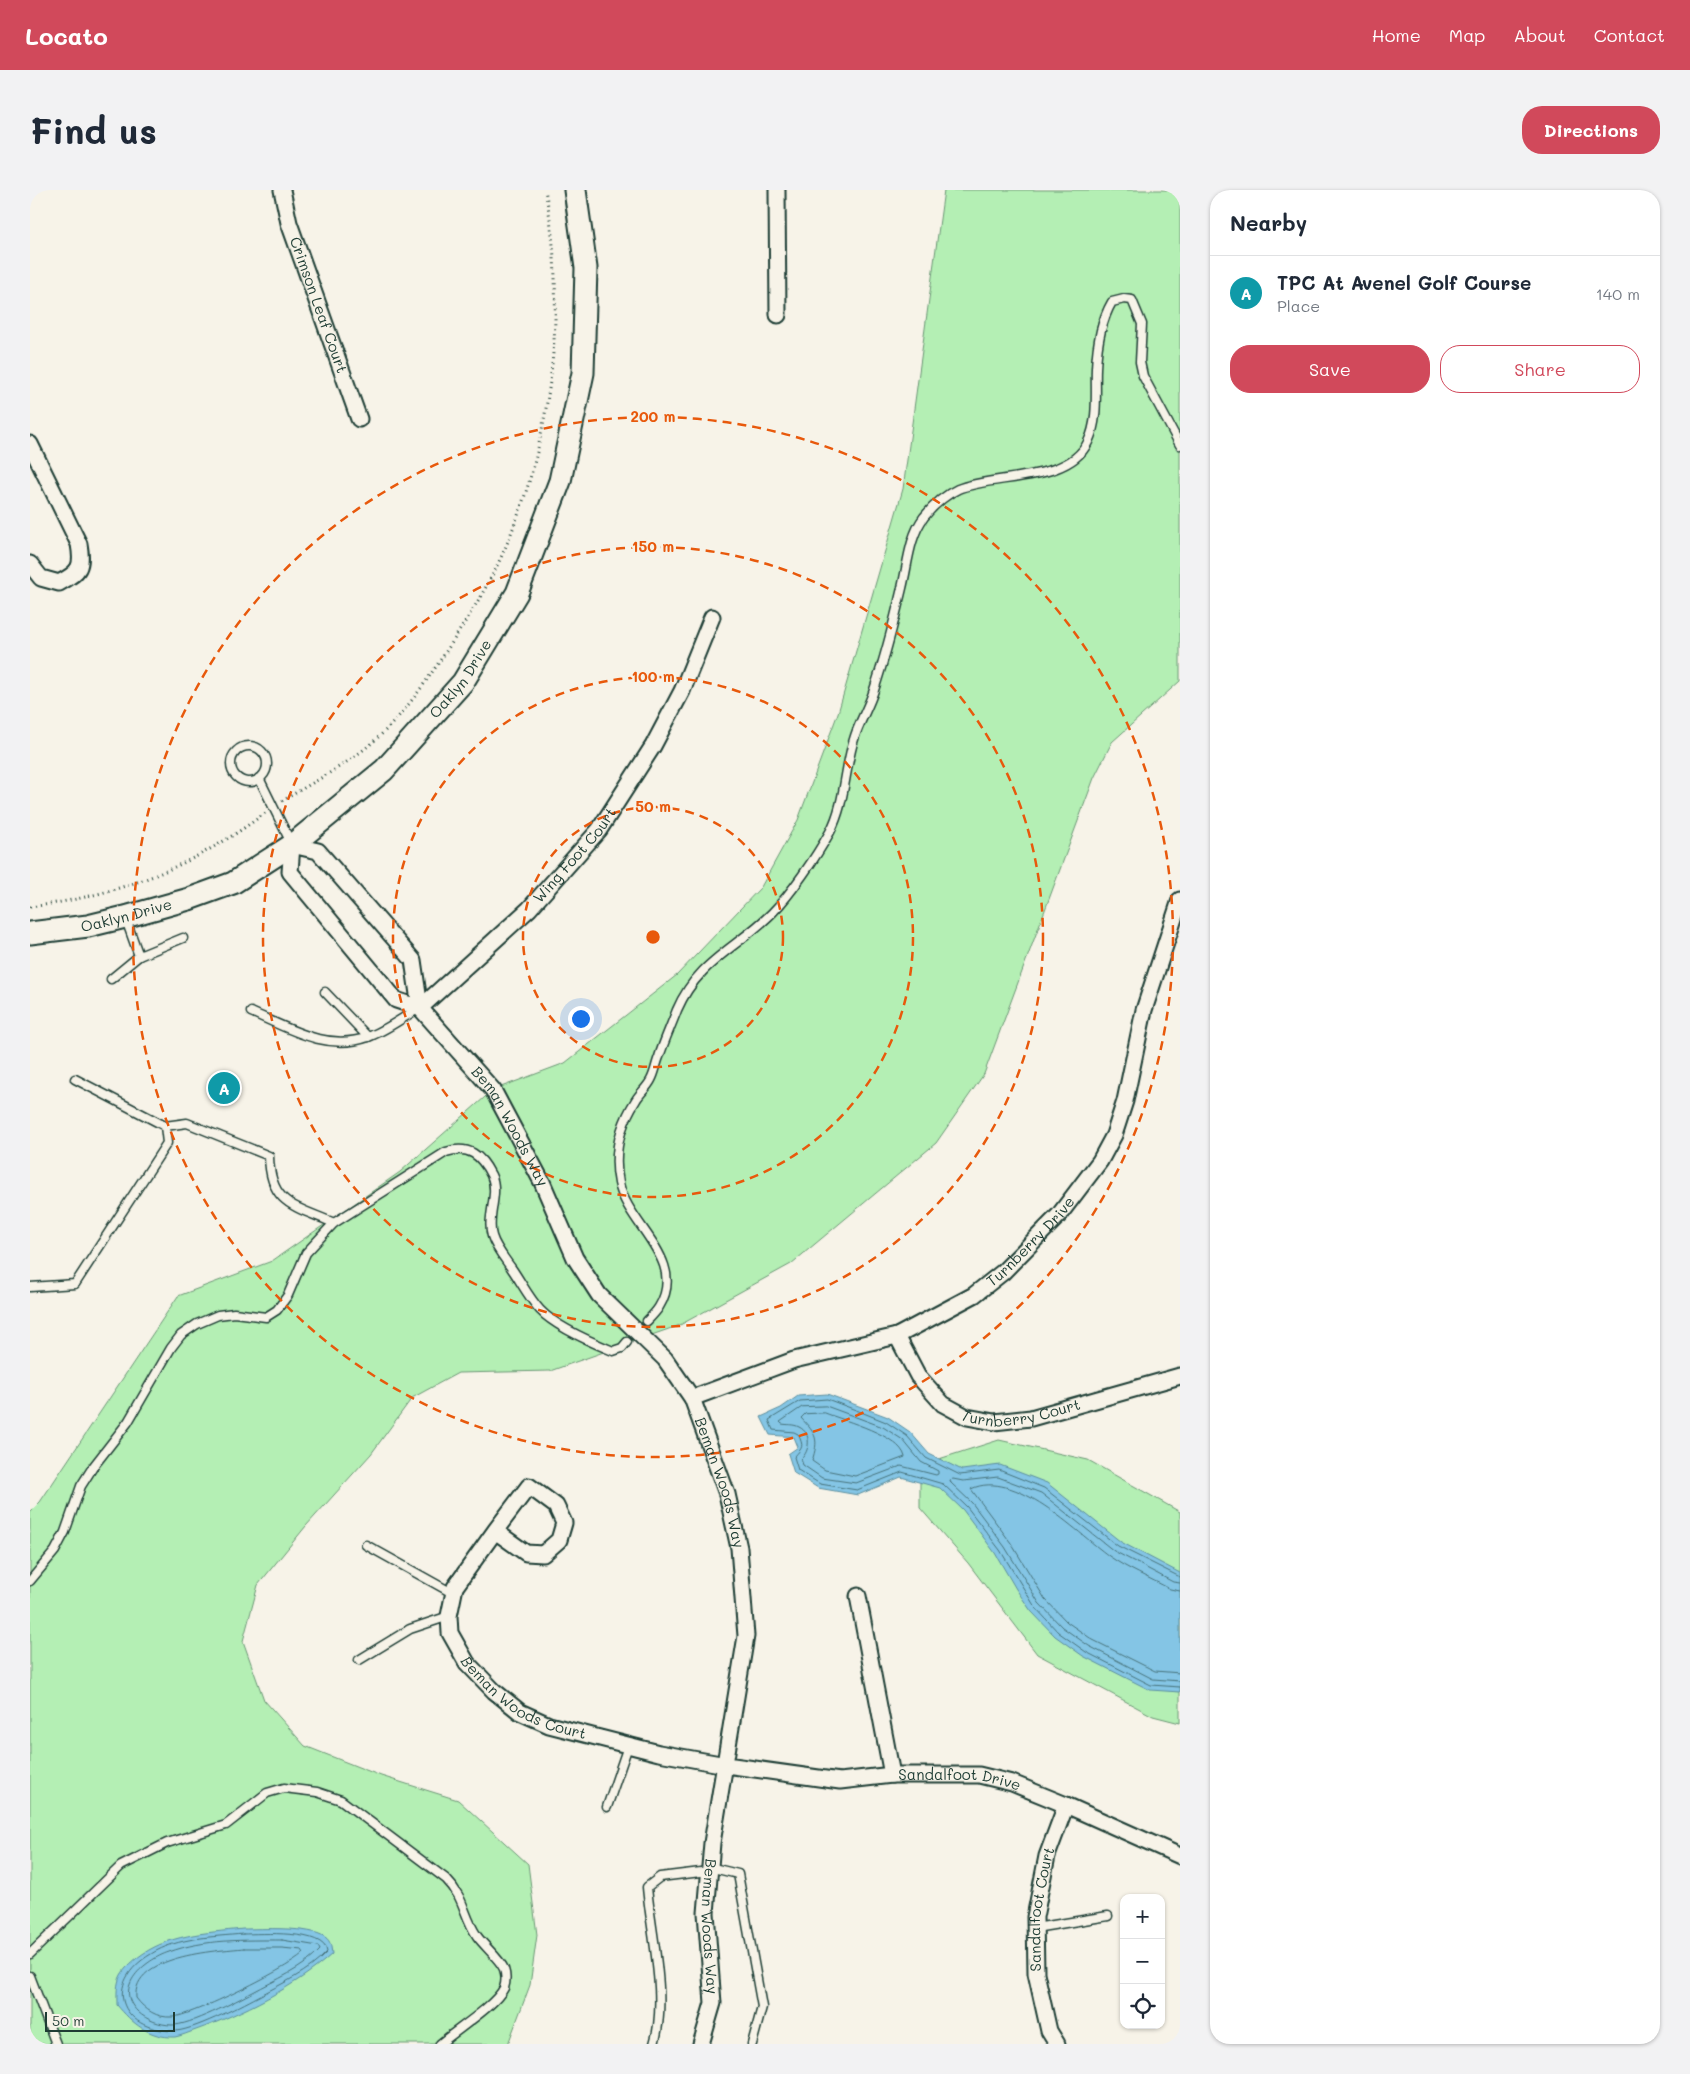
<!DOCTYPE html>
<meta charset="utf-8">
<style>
body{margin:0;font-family:Mali,sans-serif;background:#f2f2f3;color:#1f2937}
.controls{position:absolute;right:15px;bottom:15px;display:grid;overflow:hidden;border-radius:10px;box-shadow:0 1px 4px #0004}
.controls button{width:45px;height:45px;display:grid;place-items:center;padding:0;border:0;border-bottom:1px solid #e0e1e3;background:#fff;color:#1f2937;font:25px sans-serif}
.scale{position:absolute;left:15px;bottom:12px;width:130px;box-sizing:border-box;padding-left:5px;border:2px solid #1f3d34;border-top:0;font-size:14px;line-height:18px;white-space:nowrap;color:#1f3d34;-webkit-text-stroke:4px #f7f3e8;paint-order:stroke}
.you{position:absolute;left:550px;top:828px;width:18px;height:18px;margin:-12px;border:4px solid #fff;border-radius:50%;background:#1a73e8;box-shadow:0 0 0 8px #1a73e833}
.badge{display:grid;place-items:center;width:32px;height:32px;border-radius:50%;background:#d1495b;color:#fff;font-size:16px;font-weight:700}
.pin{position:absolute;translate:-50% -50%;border:2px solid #fff;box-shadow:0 1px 5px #0006}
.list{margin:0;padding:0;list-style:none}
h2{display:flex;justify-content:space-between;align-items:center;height:65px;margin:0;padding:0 20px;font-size:21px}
h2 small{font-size:16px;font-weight:400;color:#747a83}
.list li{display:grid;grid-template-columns:32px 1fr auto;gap:15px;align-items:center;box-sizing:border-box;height:75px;padding:0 20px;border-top:1px solid #e0e1e3}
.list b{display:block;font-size:19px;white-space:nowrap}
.list p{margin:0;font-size:16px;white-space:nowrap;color:#747a83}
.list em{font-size:16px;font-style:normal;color:#747a83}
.actions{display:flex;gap:10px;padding:15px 20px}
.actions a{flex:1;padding:11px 0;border:1px solid #d1495b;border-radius:20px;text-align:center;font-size:18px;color:#d1495b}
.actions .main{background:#d1495b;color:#fff}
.icon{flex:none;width:28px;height:28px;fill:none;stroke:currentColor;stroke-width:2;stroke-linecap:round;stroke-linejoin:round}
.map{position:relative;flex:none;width:1150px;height:1854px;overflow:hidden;border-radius:20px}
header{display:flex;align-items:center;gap:30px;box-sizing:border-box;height:70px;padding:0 25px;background:#d1495b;color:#fff}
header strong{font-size:24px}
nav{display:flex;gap:28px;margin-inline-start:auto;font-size:18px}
.intro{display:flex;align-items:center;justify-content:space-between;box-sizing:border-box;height:120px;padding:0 30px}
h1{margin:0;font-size:35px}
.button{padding:12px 22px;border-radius:20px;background:#d1495b;color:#fff;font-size:18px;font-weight:700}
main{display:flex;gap:30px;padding:0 30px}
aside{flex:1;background:#fff;border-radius:20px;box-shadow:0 1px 4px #0004}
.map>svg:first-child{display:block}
</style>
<header>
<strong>Locato</strong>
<nav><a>Home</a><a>Map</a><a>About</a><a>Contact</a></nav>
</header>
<div class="intro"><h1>Find us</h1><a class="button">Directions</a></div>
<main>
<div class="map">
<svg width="1150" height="1854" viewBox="0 0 1150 1854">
<rect width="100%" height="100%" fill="#f7f3e8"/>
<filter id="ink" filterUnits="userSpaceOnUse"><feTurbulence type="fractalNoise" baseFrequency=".02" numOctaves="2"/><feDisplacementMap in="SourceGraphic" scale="10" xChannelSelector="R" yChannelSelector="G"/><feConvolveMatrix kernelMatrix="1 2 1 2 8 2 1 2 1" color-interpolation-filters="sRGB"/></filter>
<g filter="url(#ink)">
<g fill="#b4efb4" stroke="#6a9674">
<polygon points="914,0 1150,0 1150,491 1082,552 1064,588 954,884 906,953 761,1074 650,1135 520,1181 428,1183 382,1208 341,1264 276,1336 228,1395 213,1451 234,1510 275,1556 351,1586 428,1610 498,1674 507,1745 500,1795 478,1854 0,1854 0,1322 10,1312 148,1106 242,1071 370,982 463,900 535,873 647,785 731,697 768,630 808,523 873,299"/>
<polygon points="969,1250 1058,1270 1150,1322 1150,1533 1123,1526 1007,1464 938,1373 890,1318 890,1275"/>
</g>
<g fill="#84c5e5" stroke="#5c8f9e">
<polygon points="797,1204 858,1227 880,1242 899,1264 932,1280 970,1275 1017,1293 1091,1352 1150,1383 1150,1502 1120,1500 1053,1466 1025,1446 1001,1421 986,1399 965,1363 933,1320 910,1298 871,1287 828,1305 788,1298 764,1283 758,1264 768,1257 764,1247 740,1245 731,1227 751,1218 768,1206"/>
<path d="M213,1739C231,1739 280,1736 295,1747C301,1751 301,1757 302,1764C267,1796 211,1824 166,1840C160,1842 151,1846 145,1847C119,1848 102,1833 87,1815C87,1805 86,1794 91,1785C94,1779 102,1772 107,1768C138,1744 175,1743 213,1739Z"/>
</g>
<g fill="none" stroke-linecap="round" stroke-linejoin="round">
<g stroke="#47737b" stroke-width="1">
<path d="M796,1216L853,1237L873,1250L891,1272L908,1281V1284L906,1285L871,1276L826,1293L792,1288L773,1275L771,1269C780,1261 782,1243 769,1237C764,1234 757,1235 752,1234L750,1232L772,1217Z"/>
<path d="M795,1223C815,1231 870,1245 875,1267L825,1286L795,1280L782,1271C789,1249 787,1245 771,1228L775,1224Z"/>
<path d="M1150,1387L1088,1356L1014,1298L969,1280L930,1285L896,1268L877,1246L856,1232L831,1222L797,1209L770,1211L739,1230L743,1240L764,1242L768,1244C774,1257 773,1257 764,1267L768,1280L790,1294L827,1300L872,1282L913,1294L937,1317L970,1360L1005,1417L1028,1442L1056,1462L1121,1495L1150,1497"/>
<polyline points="1150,1393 1143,1392 1084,1361 1011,1303 968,1287 933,1291 923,1289 920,1290 921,1293 942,1313 975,1357 1009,1413 1032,1437 1059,1456 1123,1489 1150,1491"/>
<path d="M1150,1401L1140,1399C1120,1388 1097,1379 1079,1366C1046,1342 985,1278 941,1299L981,1353L1015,1409L1037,1432L1063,1450L1125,1481L1150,1483"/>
<path d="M213,1744C230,1744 295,1739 297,1762C279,1782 251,1794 227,1807C210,1816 161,1842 143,1841C90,1840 72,1793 121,1764C148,1747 183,1747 213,1744Z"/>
<path d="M252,1750L288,1756L290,1760C273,1779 245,1790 223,1802C206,1811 159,1836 142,1835C130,1835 117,1830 108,1822C82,1797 115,1770 139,1762C174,1749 215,1750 252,1750Z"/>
<path d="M214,1758H252L272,1760L274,1763C263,1776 160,1827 142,1827C127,1828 115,1820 106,1808C102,1765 185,1761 214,1758Z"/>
</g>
<defs>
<g id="lane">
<circle cx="219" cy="574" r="18"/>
<polyline points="229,588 261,653"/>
<polyline points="95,727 109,766"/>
<polyline points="81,789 109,766 153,748"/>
<polyline points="295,802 338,847"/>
<path d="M221,822C258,838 297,862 338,847C355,841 372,828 388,819"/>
<path d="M135,936L157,933L239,966C240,1015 265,1016 304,1033"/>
<polyline points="0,1097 45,1094 137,953 135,936 45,889"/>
<path d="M617,1131C621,1127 626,1122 629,1117C658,1070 597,1035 589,993C583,964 590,935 606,910C610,903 617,898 621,890C625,883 626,874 629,867C634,851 641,836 647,820C668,771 706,759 742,723C761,704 786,667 800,642C816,612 814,578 825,546C830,531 839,516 844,500C855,467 864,432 872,398C878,374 879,347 894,327C903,316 915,305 928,299C964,284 1039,293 1058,252C1069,229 1065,202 1066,178C1067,155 1071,131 1082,112L1094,109L1102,110L1112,134L1110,172L1113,186L1150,255"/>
<polyline points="336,1355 424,1404"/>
<path d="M0,1391L25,1361L35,1342L51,1296L63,1277L98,1232L141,1158L151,1145L167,1134L188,1125L204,1123L236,1127L247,1120L258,1105L276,1063L304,1033L416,962C439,955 451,965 461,985C470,1003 456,1027 462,1046C465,1057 475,1069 482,1079C491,1092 499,1108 510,1120C526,1137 561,1152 583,1161L592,1158L597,1152"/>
<polyline points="329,1470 380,1439 419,1426"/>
<polyline points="577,1617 598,1556"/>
<polyline points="679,1677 708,1684 732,1817 722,1854"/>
<polyline points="1005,1738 1078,1726"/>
<path d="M0,1764L91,1676L137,1653L196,1635L237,1603L254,1598L287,1602L311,1610L416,1689C435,1708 433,1725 447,1746C454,1756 470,1769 474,1779C476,1785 476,1792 474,1798C465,1816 426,1840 410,1854"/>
<polyline points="0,1786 26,1854"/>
<path d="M624,1854C638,1809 621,1744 617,1697L630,1687L679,1681"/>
</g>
<g id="street">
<path id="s1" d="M252,0L259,33L329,229"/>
<polyline points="747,0 748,125"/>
<path d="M0,254L49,354C53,377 50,382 29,393L11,388L0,374"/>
<path id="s2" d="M390,818L383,770L288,661L262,655L260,682L366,810L390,818L463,900L512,992L545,1068L569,1105L635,1169L662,1208L697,1304L709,1358L716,1446L682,1653L676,1723L683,1813L671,1854"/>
<path id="s3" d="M390,818L499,719L569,640L623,556L652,501L682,427"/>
<path id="s4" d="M867,1146L888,1186L913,1214L937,1227L964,1232L1001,1228L1150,1186"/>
<path id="s5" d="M662,1208L764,1170L867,1146L944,1105L973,1082L1029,1025L1070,971L1084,945L1095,911L1114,820L1150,710"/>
<path id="s6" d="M465,1341L499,1296L526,1316L534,1333L529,1350L513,1364L496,1363L465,1341L425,1397L419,1426L420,1443L437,1473L464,1501L490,1522L519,1535L629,1563L696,1575L810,1591L862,1585H949L982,1593L1036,1615L1150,1666"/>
<polyline points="828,1406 862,1585"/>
<path id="s7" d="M1027,1854L1019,1841L1006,1783L1005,1727L1017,1666L1036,1615"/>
</g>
<g id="secondary">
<path id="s8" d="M0,743L58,736L95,727L159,709L203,693L262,655L354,580L433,492L487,403L530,291L553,183L556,78L545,0"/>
</g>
</defs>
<use href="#lane" stroke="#1f3d34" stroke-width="11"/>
<use href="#street" stroke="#1f3d34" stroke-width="19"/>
<use href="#secondary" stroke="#1f3d34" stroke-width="25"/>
<g stroke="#1f3d34" stroke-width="3" stroke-dasharray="1 4" stroke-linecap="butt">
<path d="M252,611C283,592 317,575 344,551C373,526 396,492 417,460C442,422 466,384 482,341C523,239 537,108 515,0"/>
<path d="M0,717C89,705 163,677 235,623"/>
</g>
<use href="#lane" stroke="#f7f3e8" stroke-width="8"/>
<use href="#street" stroke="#f7f3e8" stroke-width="15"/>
<use href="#secondary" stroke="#f7f3e8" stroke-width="21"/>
</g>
</g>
<g fill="none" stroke="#e8590c" stroke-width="2.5" stroke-dasharray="9 6">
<circle cx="623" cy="747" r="130"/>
<circle cx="623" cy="747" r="260"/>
<circle cx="623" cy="747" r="390"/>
<circle cx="623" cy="747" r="520"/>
</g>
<g text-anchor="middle" stroke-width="5" stroke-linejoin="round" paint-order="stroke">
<g font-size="15" fill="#1f3d34" stroke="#f7f3e8">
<text dy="5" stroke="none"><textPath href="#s1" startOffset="121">Crimson Leaf Court</textPath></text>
<text dy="5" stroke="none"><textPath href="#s8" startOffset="518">Oaklyn Drive</textPath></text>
<text dy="5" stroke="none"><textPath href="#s3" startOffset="218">Wing Foot Court</textPath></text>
<text dy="5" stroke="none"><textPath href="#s8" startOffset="98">Oaklyn Drive</textPath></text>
<text dy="5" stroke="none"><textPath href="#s2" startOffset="588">Beman Woods Way</textPath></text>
<text dy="5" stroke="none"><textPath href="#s5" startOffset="380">Turnberry Drive</textPath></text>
<text dy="5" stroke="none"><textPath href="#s4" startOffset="165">Turnberry Court</textPath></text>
<text dy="5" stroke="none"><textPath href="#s2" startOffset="1008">Beman Woods Way</textPath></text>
<text dy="5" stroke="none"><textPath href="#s6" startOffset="421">Beman Woods Court</textPath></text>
<text dy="5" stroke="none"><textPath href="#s6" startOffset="874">Sandalfoot Drive</textPath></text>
<text dy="5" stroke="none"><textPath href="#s7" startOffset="139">Sandalfoot Court</textPath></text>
<text dy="5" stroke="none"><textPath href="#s2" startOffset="1458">Beman Woods Way</textPath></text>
</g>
</g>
<circle cx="623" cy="747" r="8" fill="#e8590c" stroke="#f7f3e8" stroke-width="2.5"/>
<g font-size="15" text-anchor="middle" font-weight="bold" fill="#e8590c" stroke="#f7f3e8" stroke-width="5" stroke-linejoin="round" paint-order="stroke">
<text x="623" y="232">200 m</text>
<text x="623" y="362">150 m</text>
<text x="623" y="492">100 m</text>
<text x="623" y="622">50 m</text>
</g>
</svg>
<div class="controls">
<button>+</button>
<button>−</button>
<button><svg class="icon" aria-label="locate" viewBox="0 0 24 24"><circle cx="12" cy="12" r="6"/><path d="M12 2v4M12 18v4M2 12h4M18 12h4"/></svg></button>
</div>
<div class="scale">50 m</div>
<div class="you"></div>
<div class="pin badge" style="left:194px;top:898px;background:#0f9aa8">A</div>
</div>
<aside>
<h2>Nearby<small></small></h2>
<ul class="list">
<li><span class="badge" style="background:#0f9aa8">A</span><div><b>TPC At Avenel Golf Course</b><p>Place</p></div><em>140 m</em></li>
</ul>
<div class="actions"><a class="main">Save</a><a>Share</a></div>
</aside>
</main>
